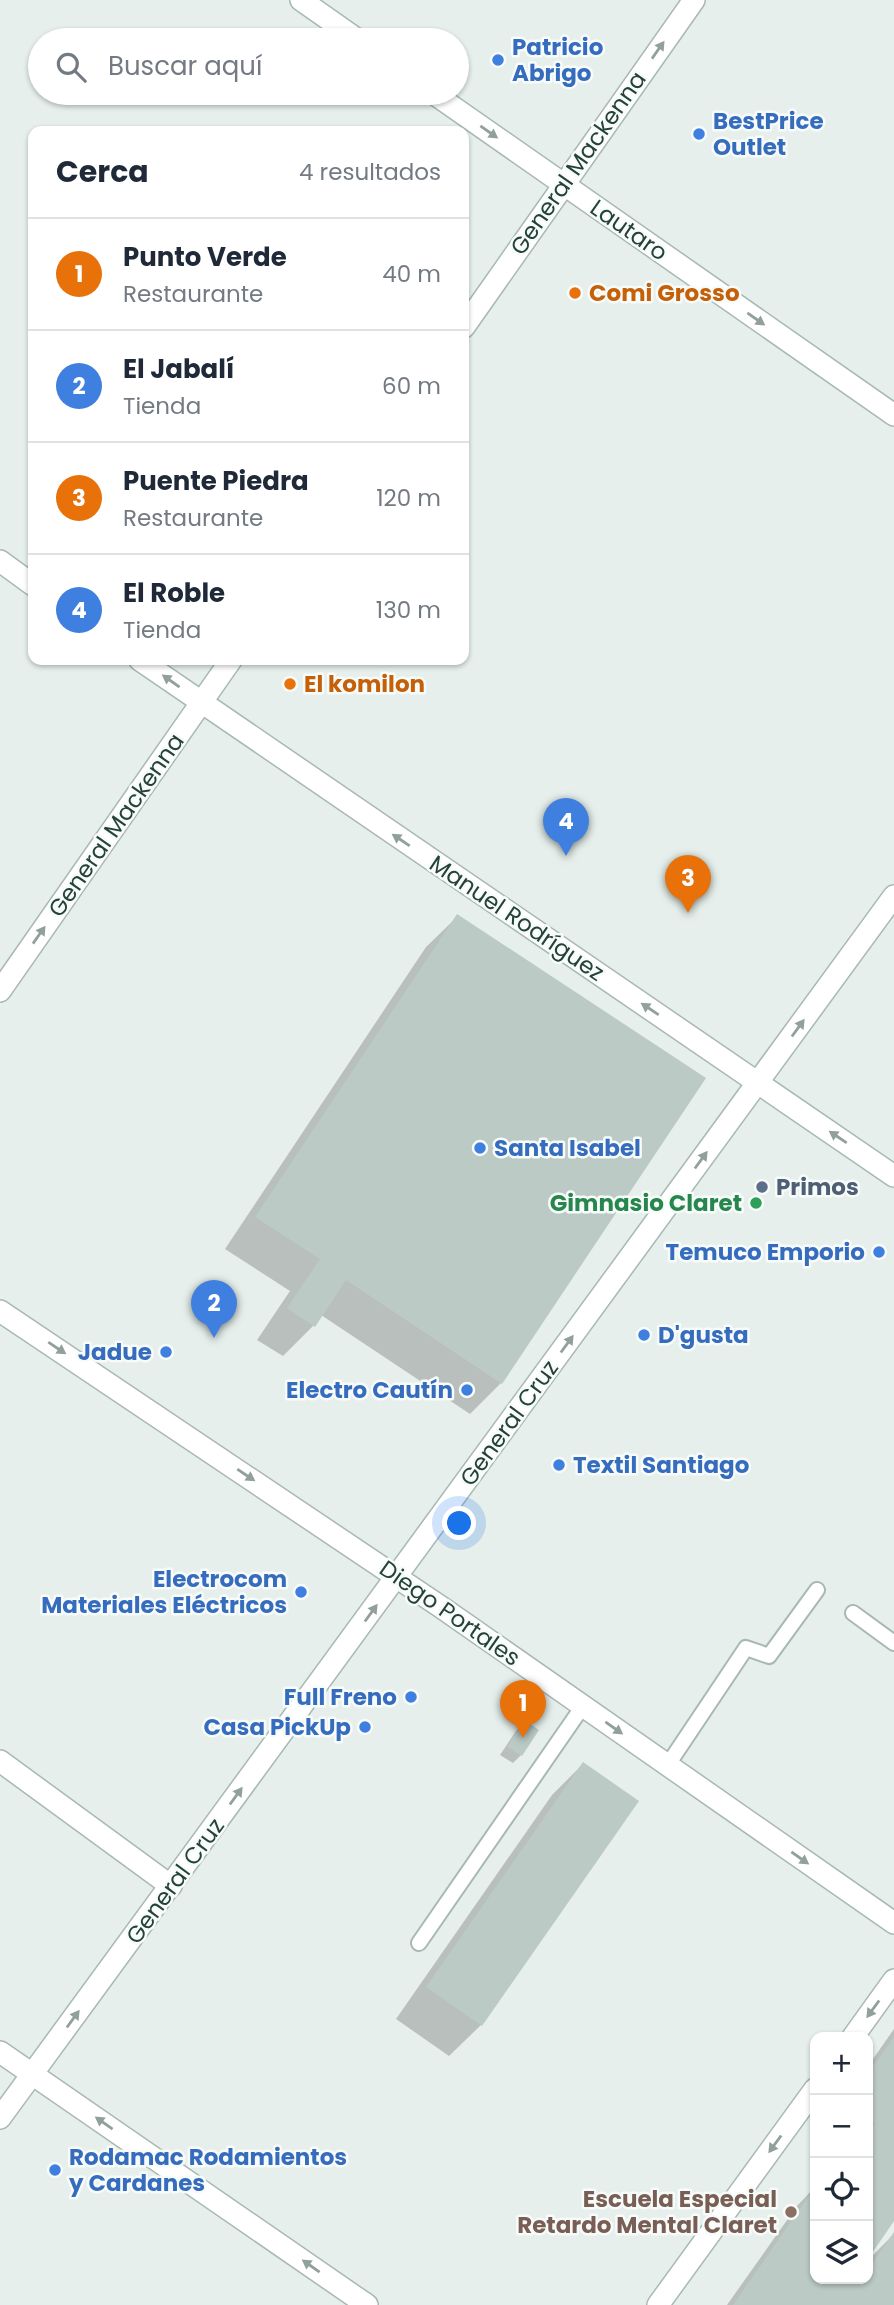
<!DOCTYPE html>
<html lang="es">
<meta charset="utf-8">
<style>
body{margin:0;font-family:Poppins,sans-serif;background:#f2f2f3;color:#1f2937}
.controls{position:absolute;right:21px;bottom:21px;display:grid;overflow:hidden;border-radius:14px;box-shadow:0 2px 5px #0004}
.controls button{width:63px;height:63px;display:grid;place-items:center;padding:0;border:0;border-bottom:2px solid #e0e1e3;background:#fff;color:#1f2937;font:35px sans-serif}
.you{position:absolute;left:460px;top:1524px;width:24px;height:24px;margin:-18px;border:5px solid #fff;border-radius:50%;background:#1a73e8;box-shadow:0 0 0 10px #1a73e833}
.badge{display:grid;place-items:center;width:46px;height:46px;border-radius:50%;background:#0f766e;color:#fff;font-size:23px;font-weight:700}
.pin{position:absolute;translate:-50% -58px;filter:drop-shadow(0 2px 4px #0008)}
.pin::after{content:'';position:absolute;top:37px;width:24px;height:21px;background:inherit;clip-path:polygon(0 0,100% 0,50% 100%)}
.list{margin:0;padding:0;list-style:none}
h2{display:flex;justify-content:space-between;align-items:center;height:91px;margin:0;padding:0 28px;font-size:30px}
h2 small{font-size:23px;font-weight:400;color:#747a83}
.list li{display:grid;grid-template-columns:46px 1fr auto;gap:21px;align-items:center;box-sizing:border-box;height:112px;padding:0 28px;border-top:2px solid #e0e1e3}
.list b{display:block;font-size:26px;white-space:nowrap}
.list p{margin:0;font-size:23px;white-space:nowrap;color:#747a83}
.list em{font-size:23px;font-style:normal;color:#747a83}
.icon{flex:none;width:38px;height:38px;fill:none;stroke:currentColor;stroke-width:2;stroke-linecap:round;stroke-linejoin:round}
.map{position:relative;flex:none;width:894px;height:2305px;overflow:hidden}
.search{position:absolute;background:#fff;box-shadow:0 2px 5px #0004;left:28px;top:28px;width:441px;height:77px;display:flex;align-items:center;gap:18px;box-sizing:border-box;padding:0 24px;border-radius:38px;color:#747a83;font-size:26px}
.panel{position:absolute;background:#fff;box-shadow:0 2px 5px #0004;left:28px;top:126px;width:441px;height:539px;border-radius:14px}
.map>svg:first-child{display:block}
</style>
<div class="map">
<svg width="894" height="2305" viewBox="0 0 894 2305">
<rect width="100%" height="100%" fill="#e6efeb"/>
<g fill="#0003">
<polygon points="458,916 501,1383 470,1414 321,1315 314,1325 283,1356 257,1340 290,1291 225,1249 426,947"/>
<polygon points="524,1722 521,1755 513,1763 500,1755 516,1731"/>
<polygon points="583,1764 636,1801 481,2025 449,2056 396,2019 552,1795"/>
<polygon points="894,2029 894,2218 868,2256 868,2066"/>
<polygon points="815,2187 815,2279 868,2279 868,2260 894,2234 894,2305 727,2305 797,2206"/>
</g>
<g fill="#bbcac4">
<polygon points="457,914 706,1078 502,1384 346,1280 315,1327 287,1308 320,1259 255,1217"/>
<polygon points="524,1720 539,1730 522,1756 507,1747"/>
<polygon points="583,1762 639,1801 482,2026 426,1987"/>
<polygon points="894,2037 894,2221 868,2259 868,2134 875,2123 868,2118 868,2073"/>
<polygon points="815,2187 815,2279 855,2279 860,2282 862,2279 868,2279 868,2270 894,2232 894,2305 733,2305"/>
</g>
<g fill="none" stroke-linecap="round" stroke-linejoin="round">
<defs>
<g id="service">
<polyline points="853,1613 894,1643"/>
<polyline points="667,1766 746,1648 769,1656 817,1590"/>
<polyline points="419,1943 583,1706"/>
</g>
<g id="minor">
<polyline points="464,327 694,0"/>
<polyline points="0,991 231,660"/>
<polyline points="0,1311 441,1607 894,1923"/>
<polyline points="0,1761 171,1886"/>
<polyline points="853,2037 894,1980"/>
<polyline points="0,2118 894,896"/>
<polyline points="658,2305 815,2089"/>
</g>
<g id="tertiary">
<polyline points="301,0 358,40"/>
<polyline points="433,93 894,415"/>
<polyline points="0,561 33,585"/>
<polyline points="140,660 894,1176"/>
<polyline points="0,2052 367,2305"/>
</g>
</defs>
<use href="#service" stroke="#a8b8b2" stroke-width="18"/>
<use href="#minor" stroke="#a8b8b2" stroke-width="24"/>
<use href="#tertiary" stroke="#a8b8b2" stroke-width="24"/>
<use href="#service" stroke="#fff" stroke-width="14"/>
<use href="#minor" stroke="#fff" stroke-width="21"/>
<use href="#tertiary" stroke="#fff" stroke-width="21"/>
</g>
<defs><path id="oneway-solid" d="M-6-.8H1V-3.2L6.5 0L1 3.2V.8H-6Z" transform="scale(1.75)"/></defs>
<g fill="#92a09c">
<use href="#oneway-solid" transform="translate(658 50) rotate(-55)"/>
<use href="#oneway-solid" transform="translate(489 132) rotate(35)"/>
<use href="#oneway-solid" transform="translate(756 319) rotate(35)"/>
<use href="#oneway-solid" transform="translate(171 681) rotate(-145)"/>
<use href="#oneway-solid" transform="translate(401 840) rotate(-146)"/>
<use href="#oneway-solid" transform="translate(39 935) rotate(-55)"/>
<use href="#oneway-solid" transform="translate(650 1009) rotate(-146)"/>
<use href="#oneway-solid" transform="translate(798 1028) rotate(-54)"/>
<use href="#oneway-solid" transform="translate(838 1137) rotate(-146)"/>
<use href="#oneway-solid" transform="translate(701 1160) rotate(-54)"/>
<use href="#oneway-solid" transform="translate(567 1344) rotate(-54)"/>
<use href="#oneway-solid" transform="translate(57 1348) rotate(34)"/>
<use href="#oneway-solid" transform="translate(246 1475) rotate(34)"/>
<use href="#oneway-solid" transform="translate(371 1613) rotate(-54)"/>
<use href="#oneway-solid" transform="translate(614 1728) rotate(35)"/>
<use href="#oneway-solid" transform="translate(236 1796) rotate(-54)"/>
<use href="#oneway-solid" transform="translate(800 1858) rotate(35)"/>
<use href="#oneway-solid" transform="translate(873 2009) rotate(126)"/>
<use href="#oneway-solid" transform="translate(73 2019) rotate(-54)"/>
<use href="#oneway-solid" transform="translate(104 2123) rotate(-145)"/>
<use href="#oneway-solid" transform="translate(775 2144) rotate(126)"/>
<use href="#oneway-solid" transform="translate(311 2266) rotate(-145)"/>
</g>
<g fill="#3f7fe0" stroke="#f7fbf9" stroke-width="2.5">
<circle cx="498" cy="60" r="7"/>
<circle cx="699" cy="134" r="7"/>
<circle cx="480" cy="1148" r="7"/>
<circle cx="879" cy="1252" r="7"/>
<circle cx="644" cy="1335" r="7"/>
<circle cx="166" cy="1352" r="7"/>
<circle cx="467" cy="1390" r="7"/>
<circle cx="559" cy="1465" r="7"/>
<circle cx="301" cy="1592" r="7"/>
<circle cx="411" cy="1697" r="7"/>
<circle cx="365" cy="1727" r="7"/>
<circle cx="55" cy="2170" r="7"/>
</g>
<g fill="#e8710a" stroke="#f7fbf9" stroke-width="2.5">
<circle cx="575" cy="293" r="7"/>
<circle cx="290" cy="684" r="7"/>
</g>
<circle fill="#5c6f8a" stroke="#f7fbf9" stroke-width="2.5" cx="762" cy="1187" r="7"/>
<circle fill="#2e9e5b" stroke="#f7fbf9" stroke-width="2.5" cx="756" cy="1203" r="7"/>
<circle fill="#8d6e63" stroke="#f7fbf9" stroke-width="2.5" cx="791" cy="2212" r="7"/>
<g text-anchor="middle" stroke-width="5" stroke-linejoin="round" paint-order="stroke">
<g font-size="23" font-weight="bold" fill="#366cbe" stroke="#f7fbf9" text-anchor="start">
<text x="512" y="55">Patricio<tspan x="512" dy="26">Abrigo</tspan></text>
<text x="713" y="129">BestPrice<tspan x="713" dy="26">Outlet</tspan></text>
<text x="494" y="1156">Santa Isabel</text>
<text x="865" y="1260" text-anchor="end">Temuco Emporio</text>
<text x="658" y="1343">D'gusta</text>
<text x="152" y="1360" text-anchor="end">Jadue</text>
<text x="453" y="1398" text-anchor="end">Electro Cautín</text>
<text x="573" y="1473">Textil Santiago</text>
<text x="287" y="1587" text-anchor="end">Electrocom<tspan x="287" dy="26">Materiales Eléctricos</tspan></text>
<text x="397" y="1705" text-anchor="end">Full Freno</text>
<text x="351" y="1735" text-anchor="end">Casa PickUp</text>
<text x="69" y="2165">Rodamac Rodamientos<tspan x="69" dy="26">y Cardanes</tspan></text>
</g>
<g font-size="23" fill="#24423a" stroke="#f7fbf9">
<text transform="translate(578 163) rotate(-55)" y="8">General Mackenna</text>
<text transform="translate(629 230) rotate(35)" y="8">Lautaro</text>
<text transform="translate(116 825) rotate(-55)" y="8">General Mackenna</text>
<text transform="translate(517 918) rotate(34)" y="8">Manuel Rodríguez</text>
<text transform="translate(509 1423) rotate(-54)" y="8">General Cruz</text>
<text transform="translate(450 1613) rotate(35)" y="8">Diego Portales</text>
<text transform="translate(175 1881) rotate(-54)" y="8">General Cruz</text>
</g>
<g font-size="23" font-weight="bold" fill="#c56008" stroke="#f7fbf9" text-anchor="start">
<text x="589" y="301">Comi Grosso</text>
<text x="304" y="692">El komilon</text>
</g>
<g font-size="23" font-weight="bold" fill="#4e5e75" stroke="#f7fbf9" text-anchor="start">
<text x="776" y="1195">Primos</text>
</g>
<g font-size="23" font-weight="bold" fill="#27864d" stroke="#f7fbf9" text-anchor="end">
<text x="742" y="1211">Gimnasio Claret</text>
</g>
<g font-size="23" font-weight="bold" fill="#785e54" stroke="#f7fbf9" text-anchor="end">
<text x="777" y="2207">Escuela Especial<tspan x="777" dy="26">Retardo Mental Claret</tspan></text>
</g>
</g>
</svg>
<div class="controls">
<button>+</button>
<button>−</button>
<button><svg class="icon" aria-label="locate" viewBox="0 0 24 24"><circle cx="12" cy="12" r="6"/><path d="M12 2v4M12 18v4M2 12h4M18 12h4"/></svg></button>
<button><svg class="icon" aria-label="layers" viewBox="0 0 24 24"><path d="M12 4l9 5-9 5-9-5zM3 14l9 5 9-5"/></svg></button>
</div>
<div class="you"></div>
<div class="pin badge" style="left:523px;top:1738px;background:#e8710a">1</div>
<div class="pin badge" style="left:214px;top:1338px;background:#3f7fe0">2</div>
<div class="pin badge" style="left:688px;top:913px;background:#e8710a">3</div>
<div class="pin badge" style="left:566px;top:856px;background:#3f7fe0">4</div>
<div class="search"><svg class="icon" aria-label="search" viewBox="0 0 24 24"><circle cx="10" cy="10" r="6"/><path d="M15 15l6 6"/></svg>Buscar aquí</div>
<section class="panel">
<h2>Cerca<small>4 resultados</small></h2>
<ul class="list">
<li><span class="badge" style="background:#e8710a">1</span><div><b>Punto Verde</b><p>Restaurante</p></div><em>40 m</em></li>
<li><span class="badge" style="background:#3f7fe0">2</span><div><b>El Jabalí</b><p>Tienda</p></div><em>60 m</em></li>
<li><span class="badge" style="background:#e8710a">3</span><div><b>Puente Piedra</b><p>Restaurante</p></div><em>120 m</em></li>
<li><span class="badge" style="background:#3f7fe0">4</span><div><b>El Roble</b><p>Tienda</p></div><em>130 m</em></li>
</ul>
</section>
</div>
